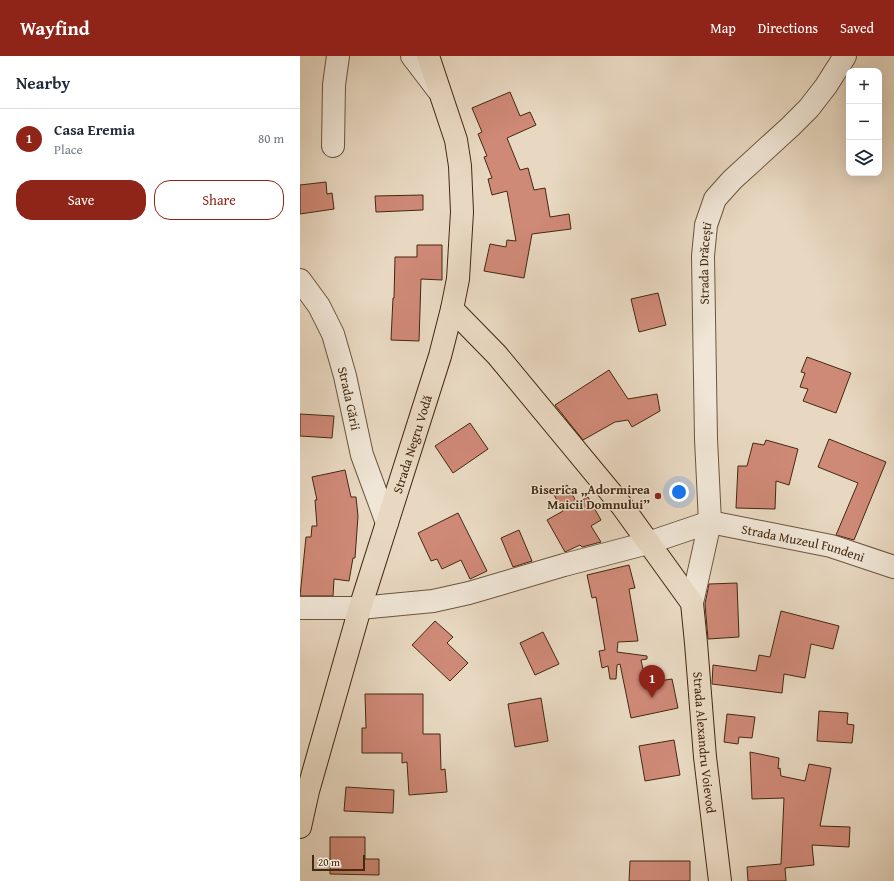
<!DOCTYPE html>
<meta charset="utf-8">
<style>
body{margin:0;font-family:"Gentium Book Plus",serif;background:#f2f2f3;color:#1f2937}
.controls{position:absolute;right:12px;top:12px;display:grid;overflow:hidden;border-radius:8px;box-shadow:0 4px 16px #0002}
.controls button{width:36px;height:36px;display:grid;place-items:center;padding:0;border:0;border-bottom:1px solid #e0e1e3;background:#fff;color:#1f2937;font:20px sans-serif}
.scale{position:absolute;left:12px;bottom:10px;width:53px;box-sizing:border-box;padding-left:4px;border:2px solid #43290f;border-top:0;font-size:11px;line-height:14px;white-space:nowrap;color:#43290f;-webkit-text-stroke:3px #f0e6d7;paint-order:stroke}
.you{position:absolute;left:379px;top:436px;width:14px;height:14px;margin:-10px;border:3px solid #fff;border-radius:50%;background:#1a73e8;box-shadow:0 0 0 6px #1a73e833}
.badge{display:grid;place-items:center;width:26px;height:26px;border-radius:50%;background:#8f2418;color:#fff;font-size:13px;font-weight:700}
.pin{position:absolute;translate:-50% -33px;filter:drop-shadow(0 1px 2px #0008)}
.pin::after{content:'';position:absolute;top:21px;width:14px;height:12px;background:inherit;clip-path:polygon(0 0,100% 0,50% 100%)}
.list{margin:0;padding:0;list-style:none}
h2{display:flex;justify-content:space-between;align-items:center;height:52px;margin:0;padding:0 16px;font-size:17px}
h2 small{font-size:13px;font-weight:400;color:#747a83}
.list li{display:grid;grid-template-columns:26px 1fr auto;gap:12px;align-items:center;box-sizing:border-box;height:60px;padding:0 16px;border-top:1px solid #e0e1e3}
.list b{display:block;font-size:15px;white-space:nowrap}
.list p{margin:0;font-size:13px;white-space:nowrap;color:#747a83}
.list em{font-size:13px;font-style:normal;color:#747a83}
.actions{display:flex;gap:8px;padding:12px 16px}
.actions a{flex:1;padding:9px 0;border:1px solid #8f2418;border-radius:16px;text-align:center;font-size:14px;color:#8f2418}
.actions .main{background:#8f2418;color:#fff}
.icon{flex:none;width:22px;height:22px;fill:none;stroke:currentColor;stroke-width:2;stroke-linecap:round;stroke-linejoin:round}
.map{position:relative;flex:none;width:594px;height:825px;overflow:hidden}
header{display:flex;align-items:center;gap:24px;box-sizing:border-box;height:56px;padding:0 20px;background:#8f2418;color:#fff}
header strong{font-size:19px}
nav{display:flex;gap:22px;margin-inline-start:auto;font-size:14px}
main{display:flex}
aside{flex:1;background:#fff}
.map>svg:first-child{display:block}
</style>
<header>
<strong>Wayfind</strong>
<nav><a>Map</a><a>Directions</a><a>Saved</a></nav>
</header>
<main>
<aside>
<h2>Nearby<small></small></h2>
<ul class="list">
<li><span class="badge">1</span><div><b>Casa Eremia</b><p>Place</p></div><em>80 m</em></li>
</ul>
<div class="actions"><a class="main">Save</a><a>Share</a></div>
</aside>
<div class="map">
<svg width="594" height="825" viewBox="0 0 594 825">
<rect width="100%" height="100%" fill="#e8d8c1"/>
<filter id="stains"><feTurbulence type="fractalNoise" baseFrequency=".005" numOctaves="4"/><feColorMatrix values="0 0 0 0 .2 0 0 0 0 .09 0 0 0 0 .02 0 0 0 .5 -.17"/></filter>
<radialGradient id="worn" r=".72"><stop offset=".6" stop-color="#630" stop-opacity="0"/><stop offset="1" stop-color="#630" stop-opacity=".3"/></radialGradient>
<g fill="#cf8977" stroke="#43290f">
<polygon points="210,36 220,60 230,56 236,69 207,82 220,114 228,112 234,134 245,132 250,161 269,158 271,173 232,178 224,222 184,215 190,188 206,191 207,184 216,185 207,135 192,139 188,123 192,122 184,101 187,100 178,78 182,76 172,52"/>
<polygon points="26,126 27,138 32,137 34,153 0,158 0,129"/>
<polygon points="123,139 123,154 76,156 75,140"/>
<polygon points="117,189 142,189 142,224 121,223 119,285 91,284 93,242 94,242 95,201 117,201"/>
<polygon points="358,237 366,269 339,276 331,243"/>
<polygon points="507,301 551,317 536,357 503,345 508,333 500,331 505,317 501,316"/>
<polygon points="309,314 328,343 357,338 360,355 332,371 328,364 315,366 283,384 255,349"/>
<polygon points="0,358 34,360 32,382 0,380"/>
<polygon points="170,367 188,393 153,417 135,390"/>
<polygon points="529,383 586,406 554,484 536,479 558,427 518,411"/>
<polygon points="466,384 498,393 489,429 476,425 475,453 436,452 438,410 447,410 453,387 464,389"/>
<polygon points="45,414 51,441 56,441 58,460 55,502 53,502 49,525 34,523 33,540 0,540 6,481 11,481 12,470 17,470 15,444 17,444 12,421"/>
<polygon points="267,429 277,447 288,441 301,464 291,470 301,486 282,491 280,489 265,496 247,464 263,455 253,437"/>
<polygon points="158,457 187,515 170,523 161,504 142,513 137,503 131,505 118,477"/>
<polygon points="219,474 232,505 213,511 201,482"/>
<polygon points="329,509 335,532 329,533 338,585 318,586 317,596 347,600 347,603 341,604 345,622 358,619 359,625 372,623 378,652 331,662 320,608 317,609 316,623 310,623 308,610 302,612 299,595 305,594 296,541 292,542 287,519"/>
<polygon points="437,527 439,581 408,583 405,548 409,528"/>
<polygon points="481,555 539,570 533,593 511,588 505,622 484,618 482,637 412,628 413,609 456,615 459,599 470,601"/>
<polygon points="135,565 153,581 147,587 168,607 150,625 112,589"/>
<polygon points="243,576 259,608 235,619 220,587"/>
<polygon points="65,638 123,638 123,678 140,678 141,714 145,713 147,736 109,739 107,706 102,707 102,697 62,697 62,672 66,672"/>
<polygon points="241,642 248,685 215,691 208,648"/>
<polygon points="519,655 548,657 547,668 554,669 552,687 517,685"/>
<polygon points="427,658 455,661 452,682 439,681 438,688 424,686"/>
<polygon points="374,684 380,719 345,725 339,690"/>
<polygon points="450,696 479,702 478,713 480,712 481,720 505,725 509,708 531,712 520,770 550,771 549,791 512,789 514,809 485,812 486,825 448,825 447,811 481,808 484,742 452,743"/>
<polygon points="46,731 94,734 93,757 44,755"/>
<polygon points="30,781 65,781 65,803 79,803 79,819 30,818"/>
<polygon points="330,805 390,805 390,825 329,825"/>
</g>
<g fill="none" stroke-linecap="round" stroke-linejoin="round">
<defs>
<g id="minor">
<polyline points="112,0 138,34"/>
<polyline points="33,90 34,29 38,0"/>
<path id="s1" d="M0,224L19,250L33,278L45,320L62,399L87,467"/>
<path id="s2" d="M392,547L410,466L406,383L403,200L406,169L415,143L432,124L490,71L509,52L526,30L545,0"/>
<path id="s3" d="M0,552H60L133,545L169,537L264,509L348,487L410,466L531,490L594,511"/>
</g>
<g id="major">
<path id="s4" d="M152,253L197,299L322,450L392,547L396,587L405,701L420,825"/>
<path id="s5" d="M0,771L8,735L60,552L140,300L152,253L158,223L162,156L160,110L156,84L128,0"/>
</g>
</defs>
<use href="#minor" stroke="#6c553c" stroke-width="24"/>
<use href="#major" stroke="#43290f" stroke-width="24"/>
<use href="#minor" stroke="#f0e6d7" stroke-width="22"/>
<use href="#major" stroke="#e8d8c1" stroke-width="22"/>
</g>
<circle fill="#8f2418" stroke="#f0e6d7" stroke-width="1.5" cx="358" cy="440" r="4"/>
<g text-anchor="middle" stroke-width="3" stroke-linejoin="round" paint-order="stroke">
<g font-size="13" fill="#43290f" stroke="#f0e6d7">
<text dy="5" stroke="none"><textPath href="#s2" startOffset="342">Strada Drăcești</textPath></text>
<text dy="5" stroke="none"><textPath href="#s1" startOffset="130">Strada Gării</textPath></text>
<text dy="5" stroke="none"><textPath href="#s5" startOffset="399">Strada Negru Vodă</textPath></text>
<text dy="5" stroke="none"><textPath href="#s3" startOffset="517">Strada Muzeul Fundeni</textPath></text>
<text dy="5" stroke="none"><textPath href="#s4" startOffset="520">Strada Alexandru Voievod</textPath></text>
</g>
<g font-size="13" font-weight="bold" fill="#43290f" stroke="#f0e6d7" text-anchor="end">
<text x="350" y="438">Biserica „Adormirea<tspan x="350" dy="15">Maicii Domnului”</tspan></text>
</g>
</g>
<rect width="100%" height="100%" filter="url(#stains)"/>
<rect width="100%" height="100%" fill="url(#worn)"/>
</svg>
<div class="controls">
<button>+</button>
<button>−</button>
<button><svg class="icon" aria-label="layers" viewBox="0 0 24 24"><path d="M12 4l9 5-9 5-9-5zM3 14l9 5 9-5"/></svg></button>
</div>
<div class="scale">20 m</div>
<div class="you"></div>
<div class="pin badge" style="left:352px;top:642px">1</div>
</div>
</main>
